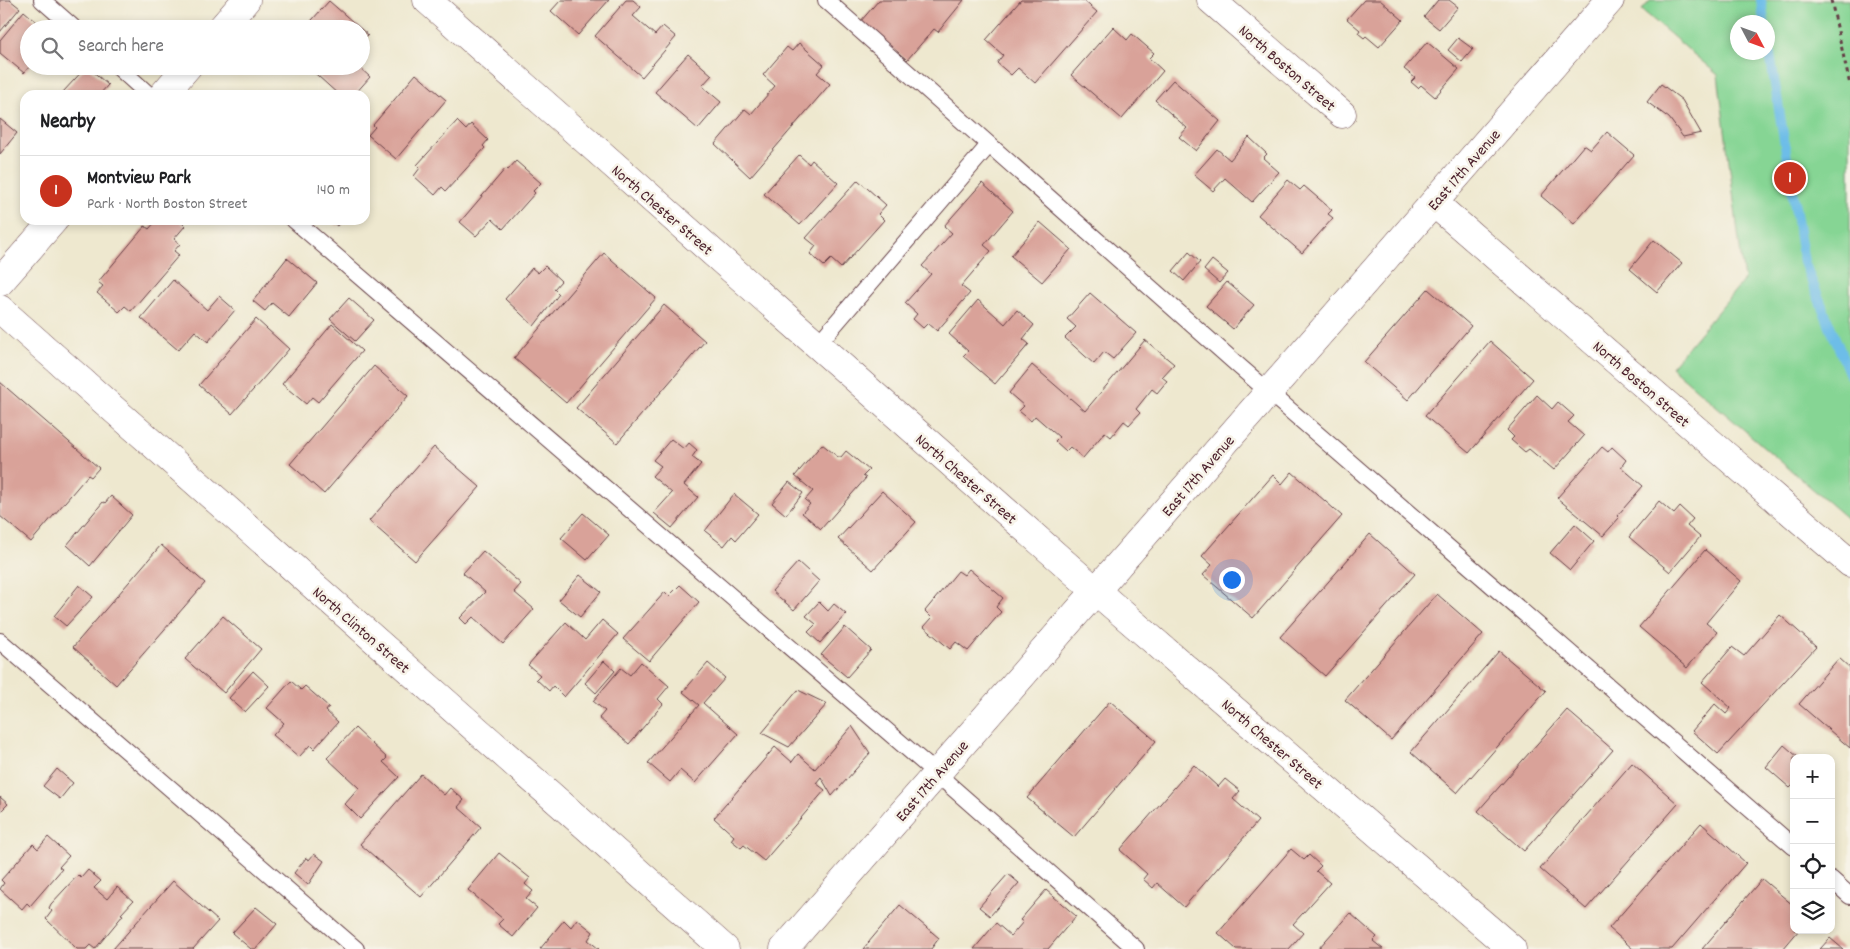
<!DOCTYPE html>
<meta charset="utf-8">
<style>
body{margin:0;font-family:Dekko,sans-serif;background:#f6f6f6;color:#202124}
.controls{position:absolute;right:15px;bottom:15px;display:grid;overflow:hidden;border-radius:10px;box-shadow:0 2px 8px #0003}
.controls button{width:45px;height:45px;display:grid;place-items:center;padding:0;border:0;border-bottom:1px solid #e0e0e0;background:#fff;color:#202124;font:25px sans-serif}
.compass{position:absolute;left:1730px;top:15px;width:45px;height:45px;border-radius:50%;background:#fff;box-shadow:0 2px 8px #0003;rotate:131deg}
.you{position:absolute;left:1231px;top:579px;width:18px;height:18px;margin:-12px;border:4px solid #fff;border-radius:50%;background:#1a73e8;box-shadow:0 0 0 8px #1a73e833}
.badge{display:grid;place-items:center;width:32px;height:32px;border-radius:50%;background:#c8321e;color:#fff;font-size:16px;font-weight:700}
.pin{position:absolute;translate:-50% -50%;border:2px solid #fff;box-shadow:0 1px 5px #0006}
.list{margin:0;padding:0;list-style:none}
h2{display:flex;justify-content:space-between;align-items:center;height:65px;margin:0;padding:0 20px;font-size:21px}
h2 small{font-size:16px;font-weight:400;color:#757577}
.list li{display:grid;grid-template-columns:32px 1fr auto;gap:15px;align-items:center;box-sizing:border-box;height:70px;padding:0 20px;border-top:1px solid #e0e0e0}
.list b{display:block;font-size:19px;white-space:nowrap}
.list p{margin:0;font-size:16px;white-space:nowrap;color:#757577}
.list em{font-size:16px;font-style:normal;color:#757577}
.icon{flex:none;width:28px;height:28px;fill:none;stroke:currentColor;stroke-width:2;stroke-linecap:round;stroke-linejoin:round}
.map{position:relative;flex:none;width:1850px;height:949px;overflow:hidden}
.search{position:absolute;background:#fff;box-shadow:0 2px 8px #0003;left:20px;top:20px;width:350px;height:55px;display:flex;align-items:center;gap:12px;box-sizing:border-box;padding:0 18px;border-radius:28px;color:#757577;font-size:19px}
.panel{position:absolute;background:#fff;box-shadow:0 2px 8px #0003;left:20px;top:90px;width:350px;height:135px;border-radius:15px}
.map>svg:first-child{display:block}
</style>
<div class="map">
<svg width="1850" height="949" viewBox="0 0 1850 949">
<rect width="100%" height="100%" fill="#f7f3e8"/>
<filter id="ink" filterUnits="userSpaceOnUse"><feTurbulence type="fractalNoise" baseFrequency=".02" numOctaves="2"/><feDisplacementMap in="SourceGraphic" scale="10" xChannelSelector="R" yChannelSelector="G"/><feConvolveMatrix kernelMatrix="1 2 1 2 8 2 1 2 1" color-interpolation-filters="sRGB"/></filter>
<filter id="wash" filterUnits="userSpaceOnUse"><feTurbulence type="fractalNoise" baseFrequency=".0096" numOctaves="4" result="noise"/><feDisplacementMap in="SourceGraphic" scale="20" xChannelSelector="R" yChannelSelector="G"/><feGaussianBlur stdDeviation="1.12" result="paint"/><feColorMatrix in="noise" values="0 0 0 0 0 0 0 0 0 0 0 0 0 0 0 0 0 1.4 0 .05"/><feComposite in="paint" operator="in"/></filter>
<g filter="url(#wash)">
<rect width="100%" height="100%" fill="#eee8cf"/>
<path fill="#86d594" stroke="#687a60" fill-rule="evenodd" d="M1651,0H1850V521L1671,367L1744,280L1718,75L1642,10ZM1738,22H1768V52H1738Z"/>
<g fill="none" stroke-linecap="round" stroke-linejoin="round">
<g stroke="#6dbde8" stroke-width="10">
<polyline points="1761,0 1764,22"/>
<polyline points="1768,42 1804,262 1850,375"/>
</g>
</g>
<g id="blocks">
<g fill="#d9a299">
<polygon points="0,0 10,0 20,8 0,32"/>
<polygon points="561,0 609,0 578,35 551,11"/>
<polygon points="626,0 633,0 641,7 633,16 655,35 663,26 676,37 642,77 595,36"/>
<polygon points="879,0 964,0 938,32 934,29 907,60 860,22"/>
<polygon points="1021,0 1083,0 1097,12 1035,83 1018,68 1011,75 997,63 1003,55 986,40"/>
<polygon points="1364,0 1380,0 1403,20 1379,47 1366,36 1364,38 1358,33 1360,30 1347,19"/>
<polygon points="1438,0 1449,0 1458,7 1439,29 1424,17"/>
<polygon points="329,1 361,29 304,29"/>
<polygon points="24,11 45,29 29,29 30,66 24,73 0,53 0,40"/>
<polygon points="1113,27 1127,40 1132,34 1154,53 1149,58 1163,71 1122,119 1071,75"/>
<polygon points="361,29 368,35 361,42"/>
<polygon points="1458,38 1473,49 1462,62 1448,50"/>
<polygon points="1427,42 1459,69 1435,97 1421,85 1418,88 1411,82 1415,78 1404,69"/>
<polygon points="799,43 824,65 817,73 830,84 750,177 715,144 745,109 751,114 775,86 763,75 787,47 792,51"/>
<polygon points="688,54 712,75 702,86 721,102 698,129 655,92"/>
<polygon points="87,66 108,85 99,95 66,95 63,92"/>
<polygon points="307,66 358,66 370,77 354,95 339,95"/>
<polygon points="416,74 446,100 396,159 368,135 375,127 373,125"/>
<polygon points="1173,80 1220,121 1196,151 1179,137 1187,128 1155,100"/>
<polygon points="1661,84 1682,100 1701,133 1683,137 1669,118 1647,102"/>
<polygon points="0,119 17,133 0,154"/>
<polygon points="457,121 466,130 471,124 488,140 483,146 485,148 446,191 442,187 435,195 414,176 420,168 417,165"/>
<polygon points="1607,132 1634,155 1574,224 1541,196 1584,145 1591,150"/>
<polygon points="1249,137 1267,154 1263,158 1279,172 1252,202 1225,178 1213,191 1194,175 1217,149 1230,160"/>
<polygon points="799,155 809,164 812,160 838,183 800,225 764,194"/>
<polygon points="516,161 541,183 533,191 535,193 503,229 492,219 476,236 460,222 506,168 508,170"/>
<polygon points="858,180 886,205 878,214 884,220 841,268 831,259 824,266 810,254 816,246 806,238"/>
<polygon points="1288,180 1300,190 1304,186 1332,210 1328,214 1333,218 1302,253 1258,215"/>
<polygon points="982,183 1013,211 984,245 991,251 961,286 970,293 937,331 928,323 923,328 913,319 917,314 905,303 931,274 922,266 952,233 944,226"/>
<polygon points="157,220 179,220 185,226 174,239 180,244 174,251 179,255 131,311 125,306 119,312 97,293 103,286 98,282 145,226 149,229"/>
<polygon points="330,220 342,220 337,226"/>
<polygon points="1040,222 1071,249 1042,282 1011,256"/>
<polygon points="1654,240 1682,263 1657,292 1630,269"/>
<polygon points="1189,252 1200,262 1184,281 1173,271"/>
<polygon points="604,253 656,298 566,403 514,358"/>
<polygon points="287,258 317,283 289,317 272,303 265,311 253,301"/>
<polygon points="1212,260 1228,273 1219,283 1204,270"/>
<polygon points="545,266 561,281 554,289 559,294 534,326 505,299 532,268 538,273"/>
<polygon points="173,280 207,310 219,296 235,310 208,342 195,331 178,350 141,318"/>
<polygon points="1227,282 1254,305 1233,329 1206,306"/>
<polygon points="1428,289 1471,326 1408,400 1364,362"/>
<polygon points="1090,293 1136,333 1113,359 1104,352 1094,364 1065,338 1076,327 1067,319"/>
<polygon points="349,298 374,320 355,341 330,319"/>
<polygon points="978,300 1005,324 1017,310 1034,325 1023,339 1029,344 995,384 963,356 968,351 949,334"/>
<polygon points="664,305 705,341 617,443 576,408"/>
<polygon points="256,319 289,349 232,414 199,385"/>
<polygon points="332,324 362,351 318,402 312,397 306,404 282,384"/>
<polygon points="1145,340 1174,364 1162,377 1167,381 1157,393 1152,389 1136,409 1140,413 1129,425 1124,421 1111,437 1105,432 1083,458 1070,447 1066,451 1055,441 1059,437 1035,416 1031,421 1019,411 1024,406 1009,393 1032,365 1085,411"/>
<polygon points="1490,341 1533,379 1469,453 1425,416"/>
<polygon points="374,366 408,396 324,494 290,464"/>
<polygon points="0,382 99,468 91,477 88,475 31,542 0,516"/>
<polygon points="1537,395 1552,409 1558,402 1574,416 1568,422 1584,436 1554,470 1529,449 1525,452 1511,440 1514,437 1507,430"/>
<polygon points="671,439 684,449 689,443 697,450 692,457 701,464 684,485 698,497 672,528 654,513 672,493 652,476 661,466 653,460"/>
<polygon points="822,444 838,457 841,457 846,451 869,470 863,476 866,478 821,529 802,513 810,504 805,500 813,491 795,476"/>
<polygon points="434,447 480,487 415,561 369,521"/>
<polygon points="1602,447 1608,452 1612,447 1626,460 1621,467 1643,486 1617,516 1619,518 1603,536 1557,498"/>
<polygon points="1292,472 1342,516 1253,618 1203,575 1212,565 1202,556 1273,475 1282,484"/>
<polygon points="789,482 803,493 786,515 772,503"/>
<polygon points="882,491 916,522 873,570 838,539"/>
<polygon points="734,494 758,514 736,540 732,536 724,546 705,531"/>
<polygon points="111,496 132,515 90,566 67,545 103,502 105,503"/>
<polygon points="1659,501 1674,514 1680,507 1693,519 1687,526 1700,537 1670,572 1629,537"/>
<polygon points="583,513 609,535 587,560 561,538"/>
<polygon points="1575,524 1594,541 1570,570 1550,553"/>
<polygon points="1370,534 1415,574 1325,676 1280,637"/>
<polygon points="161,545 205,583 116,685 73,647"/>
<polygon points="1705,550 1741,581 1706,623 1717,632 1687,668 1639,627"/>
<polygon points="483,551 521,584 514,592 534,609 503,644 473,617 466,624 460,618 485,592 463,573"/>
<polygon points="798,562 819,581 794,610 772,591"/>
<polygon points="969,569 1003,598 996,607 1001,612 968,651 956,642 950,649 924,627 932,618 925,611 958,571 964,575"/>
<polygon points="580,575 601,592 580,617 559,600"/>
<polygon points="79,585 93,597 66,626 54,616"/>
<polygon points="680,585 699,602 649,661 623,639 665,592 669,596"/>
<polygon points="1437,594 1483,634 1391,740 1345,700"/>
<polygon points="819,602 828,611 834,604 846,614 820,643 808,632 816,624 806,616"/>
<polygon points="1780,615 1816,647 1718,754 1692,731 1715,704 1726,714 1731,708 1702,682 1732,647 1744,656"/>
<polygon points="223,616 261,649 224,693 185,659"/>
<polygon points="602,620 618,634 564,697 553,686 549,691 536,679 540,675 528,665 566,622 585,640"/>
<polygon points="845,627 871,650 847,677 821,655"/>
<polygon points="1499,651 1546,691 1457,793 1411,752"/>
<polygon points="1839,658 1850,668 1850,748 1799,704"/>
<polygon points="604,661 615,671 596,693 585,683"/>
<polygon points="641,662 669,686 658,699 663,704 629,744 599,718 605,711 593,701 621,668 630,675"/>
<polygon points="708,663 725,678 703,703 738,734 695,783 680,770 670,782 648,763 699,705 683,692"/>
<polygon points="253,671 269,686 245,712 229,698"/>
<polygon points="291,681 301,690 305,686 329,707 326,711 338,722 314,749 310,745 299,757 273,735 284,723 267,708"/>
<polygon points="798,690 827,704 789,747 762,733"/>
<polygon points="1110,701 1156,741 1074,837 1027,798"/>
<polygon points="1567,710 1613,750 1524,851 1478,811"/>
<polygon points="852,726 870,753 832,796 821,777 816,783 825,790 764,861 744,845 741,848 731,840 734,836 714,818 775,747 792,762 798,754 815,769"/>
<polygon points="355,728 387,758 383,762 399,777 360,819 345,804 359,788 327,758"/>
<polygon points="1784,745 1799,758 1794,758 1794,784 1790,788 1766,767"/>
<polygon points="1632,763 1678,804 1586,909 1540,869"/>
<polygon points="1194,765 1218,787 1225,779 1240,791 1233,799 1258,821 1184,907 1157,883 1153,888 1143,879 1147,874 1120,850"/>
<polygon points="57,769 73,783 60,799 43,786"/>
<polygon points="421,774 444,795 450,788 464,800 458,807 481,827 421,897 360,844"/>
<polygon points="0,797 8,804 0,812"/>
<polygon points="1701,823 1746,863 1672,949 1633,949 1609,928"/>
<polygon points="48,837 69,856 59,867 62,869 30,906 27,903 22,909 0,889 4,883 1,880 33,844 38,849"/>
<polygon points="1291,849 1304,860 1309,855 1321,866 1316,871 1330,883 1293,924 1303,933 1289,949 1236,949 1218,933"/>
<polygon points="499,853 530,878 525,884 533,891 526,899 537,908 513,937 498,924 503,919 468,890"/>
<polygon points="314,854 324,861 308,885 294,873 306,858 309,860"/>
<polygon points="88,870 101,881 94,888 107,899 117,887 133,901 121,914 123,915 95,949 90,945 86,949 77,949 46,919 52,911 49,908 51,904 78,875 81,878"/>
<polygon points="1008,874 1019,883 990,916 979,907"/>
<polygon points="1762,879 1794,906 1794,930 1799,930 1783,949 1702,949"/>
<polygon points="173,881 218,921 193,949 113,949"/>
<polygon points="1046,890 1076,916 1048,949 974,949 996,923 1011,936 1023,922 1020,920"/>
<polygon points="900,905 939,938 931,949 863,949"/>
<polygon points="256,907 277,924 256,949 251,949 232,933"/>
<polygon points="1350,913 1377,937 1373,941 1383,949 1318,949"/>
<polygon points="577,919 593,932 588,940 599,949 540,949 564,920 571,927"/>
<polygon points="1830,938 1843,949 1820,949"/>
</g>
</g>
</g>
<g filter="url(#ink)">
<use href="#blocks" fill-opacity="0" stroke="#633d44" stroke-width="1"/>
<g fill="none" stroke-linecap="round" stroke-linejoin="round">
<defs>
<g id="service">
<polyline points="42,0 75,29"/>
<polyline points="826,0 1240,367 1794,847"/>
<polyline points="117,66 149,95"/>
<polyline points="294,220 937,774 1136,949"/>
<polyline points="817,345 989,145"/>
<polyline points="0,641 356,949"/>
<polyline points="1831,879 1850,896"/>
</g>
<g id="minor">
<polyline points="427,0 1096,591 1512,949"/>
<polyline points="1211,0 1342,114"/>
<polyline points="221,29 246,0"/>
<polyline points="163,95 188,66"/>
<polyline points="1434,203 1850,563"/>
<polyline points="0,282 54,220"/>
<polyline points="0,309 725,949"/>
</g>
<polyline id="tertiary" points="784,949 1610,0"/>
</defs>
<use href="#service" stroke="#633d44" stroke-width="18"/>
<use href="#minor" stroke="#633d44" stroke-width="29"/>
<use href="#tertiary" stroke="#633d44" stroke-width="29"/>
<polyline stroke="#633d44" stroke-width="3" stroke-dasharray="4 4" stroke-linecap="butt" points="1831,0 1850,85"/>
<use href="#service" stroke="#fff" stroke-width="16"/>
<use href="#minor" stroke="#fff" stroke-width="28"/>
<use href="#tertiary" stroke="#fff" stroke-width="28"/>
</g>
</g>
<g text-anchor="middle" stroke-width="5" stroke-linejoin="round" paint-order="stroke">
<g font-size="16" fill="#4a1f2b" stroke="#f7f3e8">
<text transform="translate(1288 67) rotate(41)" y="6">North Boston Street</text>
<text transform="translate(1463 169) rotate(-49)" y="6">East 17th Avenue</text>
<text transform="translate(663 209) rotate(41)" y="6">North Chester Street</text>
<text transform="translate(1642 383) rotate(41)" y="6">North Boston Street</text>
<text transform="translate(1197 475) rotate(-49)" y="6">East 17th Avenue</text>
<text transform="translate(967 478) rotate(41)" y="6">North Chester Street</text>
<text transform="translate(362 629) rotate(41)" y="6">North Clinton Street</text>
<text transform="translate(1273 743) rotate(41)" y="6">North Chester Street</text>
<text transform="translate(931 780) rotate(-49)" y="6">East 17th Avenue</text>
</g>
</g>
</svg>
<div class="controls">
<button>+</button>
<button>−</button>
<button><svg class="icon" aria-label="locate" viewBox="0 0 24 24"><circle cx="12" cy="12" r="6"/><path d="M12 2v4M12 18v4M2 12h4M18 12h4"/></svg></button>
<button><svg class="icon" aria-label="layers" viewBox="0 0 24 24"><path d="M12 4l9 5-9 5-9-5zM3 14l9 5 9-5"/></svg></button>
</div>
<svg class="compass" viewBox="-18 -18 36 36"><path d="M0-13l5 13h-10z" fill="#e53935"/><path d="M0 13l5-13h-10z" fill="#757577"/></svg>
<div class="you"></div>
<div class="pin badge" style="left:1790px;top:178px">1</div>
<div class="search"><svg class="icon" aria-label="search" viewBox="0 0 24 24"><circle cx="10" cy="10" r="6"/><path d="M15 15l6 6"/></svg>Search here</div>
<section class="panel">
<h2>Nearby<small></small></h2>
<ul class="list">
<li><span class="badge">1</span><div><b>Montview Park</b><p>Park · North Boston Street</p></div><em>140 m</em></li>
</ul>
</section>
</div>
